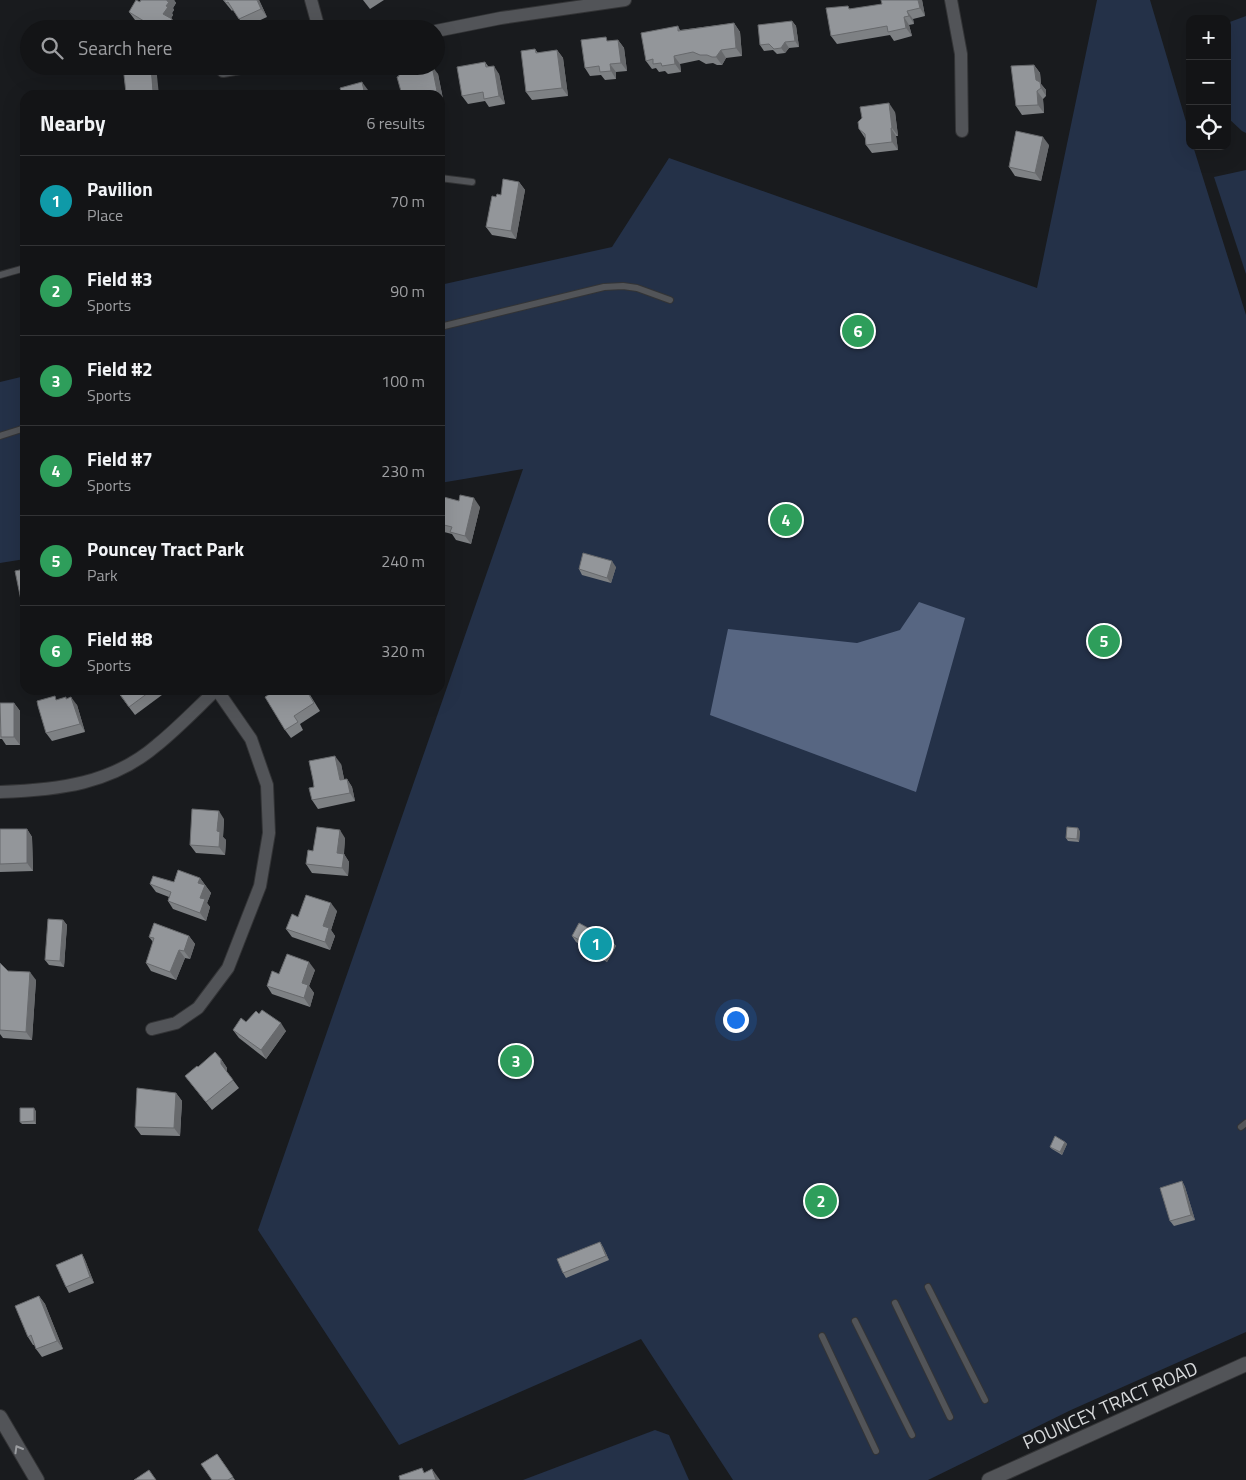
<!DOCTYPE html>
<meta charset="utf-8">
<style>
body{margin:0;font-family:"Titillium Web",sans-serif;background:#1c1d1f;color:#f1f3f6}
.controls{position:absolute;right:15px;top:15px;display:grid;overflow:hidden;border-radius:10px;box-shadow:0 5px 20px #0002}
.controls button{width:45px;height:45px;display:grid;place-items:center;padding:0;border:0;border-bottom:1px solid #323335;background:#131416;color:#f1f3f6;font:25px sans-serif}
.you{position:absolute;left:735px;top:1019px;width:18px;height:18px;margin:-12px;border:4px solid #fff;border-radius:50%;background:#1a73e8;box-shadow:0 0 0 8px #1a73e833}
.badge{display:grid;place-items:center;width:32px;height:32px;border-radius:50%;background:#bac045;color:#fff;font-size:16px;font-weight:700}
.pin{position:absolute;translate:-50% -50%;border:2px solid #fff;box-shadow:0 1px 5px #0006}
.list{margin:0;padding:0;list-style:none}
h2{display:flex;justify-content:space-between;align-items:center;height:65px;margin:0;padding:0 20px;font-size:21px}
h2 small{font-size:16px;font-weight:400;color:#9d9ea1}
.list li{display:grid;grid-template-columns:32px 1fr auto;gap:15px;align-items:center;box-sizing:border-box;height:90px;padding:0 20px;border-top:1px solid #323335}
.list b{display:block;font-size:19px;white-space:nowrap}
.list p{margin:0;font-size:16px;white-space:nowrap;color:#9d9ea1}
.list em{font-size:16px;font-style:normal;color:#9d9ea1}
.icon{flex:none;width:28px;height:28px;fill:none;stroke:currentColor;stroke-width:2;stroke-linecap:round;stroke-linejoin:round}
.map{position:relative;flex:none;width:1246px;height:1480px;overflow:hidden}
.search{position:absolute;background:#131416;box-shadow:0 5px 20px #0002;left:20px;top:20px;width:425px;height:55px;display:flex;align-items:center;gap:12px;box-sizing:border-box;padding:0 18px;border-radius:28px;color:#9d9ea1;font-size:19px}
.panel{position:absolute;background:#131416;box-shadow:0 5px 20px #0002;left:20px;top:90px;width:425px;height:605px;border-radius:15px}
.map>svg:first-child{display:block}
</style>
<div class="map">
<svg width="1246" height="1480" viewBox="0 0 1246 1480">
<rect width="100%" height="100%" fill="#191b1e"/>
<g fill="#243148">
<polygon points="1097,0 1150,0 1190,135 1190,146 1193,146 1246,315 1246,1332 1071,1410 928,1480 733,1480 641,1339 399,1445 258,1230 523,469 440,483 440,285 612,247 669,158 1037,288"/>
<polygon points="1246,16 1246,133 1242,131 1227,117 1227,23"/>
<polygon points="1246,170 1246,274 1214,177"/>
<polygon points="25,376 25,559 0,563 0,382"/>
<polygon points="655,1430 669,1435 689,1480 523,1480"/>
</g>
<polygon fill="#576682" points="919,602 965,618 916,792 710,715 728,629 857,643 900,630"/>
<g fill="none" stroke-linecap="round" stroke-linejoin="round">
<defs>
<g id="service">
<polyline points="440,178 472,182"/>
<polyline points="0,275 25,268"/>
<polyline points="440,327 604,287 623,286 637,288 670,300"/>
<polyline points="0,436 25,428"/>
<polyline points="1241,1127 1246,1123"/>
<polyline points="928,1287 985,1400"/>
<polyline points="895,1303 950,1417"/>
<polyline points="855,1321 912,1435"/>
<polyline points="822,1336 876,1451"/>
</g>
<g id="minor">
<polyline points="311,0 319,29"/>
<polyline points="951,0 961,54 962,131"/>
<polyline points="436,31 501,18 625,0"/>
<polyline points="223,71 251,66"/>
<path d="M0,792C58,790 112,784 157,745C178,728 197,708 216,690"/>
<polyline points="152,1029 176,1023 198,1008 228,968 260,886 269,833 267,785 251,739 217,690"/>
</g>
<g id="secondary">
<polyline points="0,1417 37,1480"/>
<polyline points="989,1480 1246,1364"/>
</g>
</defs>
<use href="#service" stroke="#333436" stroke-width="8"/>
<use href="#minor" stroke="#333436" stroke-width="14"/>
<use href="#secondary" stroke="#333436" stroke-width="16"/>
<use href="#service" stroke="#525458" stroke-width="6"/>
<use href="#minor" stroke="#525458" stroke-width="12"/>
<use href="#secondary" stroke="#525458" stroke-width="14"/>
</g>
<g fill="#7e8184">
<polygon points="141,0 174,0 176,3 173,8 174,10 172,13 173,15 171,18 178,27 177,29 149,29 135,20 129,12"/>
<polygon points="223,0 259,0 267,17 245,27 233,10 232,11"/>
<polygon points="363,0 384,0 370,9"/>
<polygon points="922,0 925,16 913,19 914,24 909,25 912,36 894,41 890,35 837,44 831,36 848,6 850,9"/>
<polygon points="792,21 796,26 799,47 789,48 785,53 777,54 773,50 764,51 760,45"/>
<polygon points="734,23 740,32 742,56 726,58 722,65 717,65 713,63 706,64 699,60 680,64 681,72 668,74 665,71 659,72 656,68 652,69 646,61 678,26 680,30"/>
<polygon points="618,40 624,48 627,71 616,72 616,79 605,80 601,75 590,76 585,68 609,41"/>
<polygon points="535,49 538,53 557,50 563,58 568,96 532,100 526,92"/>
<polygon points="485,62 488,66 499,74 505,104 489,107 485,101 468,104 462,96"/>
<polygon points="1034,65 1040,73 1041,84 1046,90 1046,96 1043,99 1044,113 1022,115 1016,106"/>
<polygon points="123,66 159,95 127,95 126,93"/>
<polygon points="426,67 438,74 443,99 440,100 440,95 402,95"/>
<polygon points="895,112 898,136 896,136 898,150 872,153 866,145 865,138 859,129"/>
<polygon points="1049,145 1041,181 1015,176 1009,167"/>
<polygon points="519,182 525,190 516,239 492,235 486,227 496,197 501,195"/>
<polygon points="440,496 480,507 471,544 456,540 452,534 440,531"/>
<polygon points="616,567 611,583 582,575 579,569"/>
<polygon points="116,690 164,690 166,692 135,715"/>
<polygon points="284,690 307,690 320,711 300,724 303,730 291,738 285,730 280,692"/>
<polygon points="402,690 417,690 404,693"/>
<polygon points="67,699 77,705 85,732 52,741 46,733 58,700"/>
<polygon points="0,703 14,703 20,711 20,745 6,745 2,739 0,739"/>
<polygon points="341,764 344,779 347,779 352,787 355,801 318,809 312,800 314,787"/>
<polygon points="224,819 223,837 226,840 225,855 196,853 190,845"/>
<polygon points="0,829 27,829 32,837 33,871 0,872"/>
<polygon points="1080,831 1079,842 1068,841 1066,838"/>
<polygon points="345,838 344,854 349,862 348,876 312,873 306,864 313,851"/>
<polygon points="200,878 211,893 207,903 210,907 206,921 173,909 168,901 169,897 156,892 150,884 174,882"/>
<polygon points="337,911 331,930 335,936 330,950 292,937 286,929 298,917"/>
<polygon points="63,920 67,925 64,967 49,965 45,960"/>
<polygon points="189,936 195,944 190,959 185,958 176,980 151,971 146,963 153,942 149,937"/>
<polygon points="572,936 612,941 616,946 607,962 584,949 581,945 576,942"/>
<polygon points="0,963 8,971 36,980 32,1040 3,1038 0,1034"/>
<polygon points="315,970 309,986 314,993 310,1007 272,994 267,986 279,974"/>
<polygon points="259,1014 286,1031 266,1059 239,1038 233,1030"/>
<polygon points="221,1059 227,1068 227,1072 239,1088 212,1110 185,1076 198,1067"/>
<polygon points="176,1093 182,1101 180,1136 141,1135 135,1127"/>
<polygon points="36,1111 36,1124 22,1124 20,1122"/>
<polygon points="1065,1142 1067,1144 1062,1155 1052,1149 1050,1147"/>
<polygon points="1182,1181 1185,1187 1195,1220 1174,1226 1170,1221"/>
<polygon points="600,1242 603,1247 609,1260 566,1278 563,1273"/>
<polygon points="82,1254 85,1260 94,1283 69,1293 66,1287"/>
<polygon points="39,1296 45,1304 63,1349 42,1357 36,1349 35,1345 33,1345 28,1337"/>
<polygon points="217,1454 235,1480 212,1480"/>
</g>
<g fill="#67696c">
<polygon points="167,0 174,0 176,3 173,8 174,10 172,13 173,15 169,22 163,14"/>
<polygon points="257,0 259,0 267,17 261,9"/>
<polygon points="918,0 922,0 925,16 920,8"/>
<polygon points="907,11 913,19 914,24 909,16"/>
<polygon points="904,17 909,25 912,36 906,28"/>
<polygon points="172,19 178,27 177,29 166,29"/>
<polygon points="792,21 796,26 799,47 795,41"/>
<polygon points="734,23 740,32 742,56 736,48"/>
<polygon points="618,40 624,48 627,71 621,63"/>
<polygon points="785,42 789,48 785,53 781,48"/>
<polygon points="557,50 563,58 568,96 562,88"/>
<polygon points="721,50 726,58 722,65 716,57"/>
<polygon points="674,56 680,64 681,72 675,64"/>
<polygon points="610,64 616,72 616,79 611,71"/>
<polygon points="1034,65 1040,73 1041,84 1046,90 1046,96 1036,80"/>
<polygon points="151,66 156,66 159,95 156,95 153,91"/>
<polygon points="432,66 438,74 443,99 437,91"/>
<polygon points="494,66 499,74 505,104 499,96"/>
<polygon points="362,82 368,90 369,95 365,95"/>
<polygon points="1037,91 1043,99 1044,113 1038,105"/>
<polygon points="889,103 895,112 898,136 892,128"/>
<polygon points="891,128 896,136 898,150 892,142"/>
<polygon points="1043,137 1049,145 1041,181 1035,173"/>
<polygon points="519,182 525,190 516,239 511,231"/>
<polygon points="474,498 480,507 471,544 465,536"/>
<polygon points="612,561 616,567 611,583 607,578"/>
<polygon points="71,697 77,705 85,732 80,724"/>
<polygon points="14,703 20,711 20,745 14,737"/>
<polygon points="335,756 341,764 346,788 340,780"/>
<polygon points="347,779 352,787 355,801 350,793"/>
<polygon points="219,811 224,819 223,837 226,840 225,855 219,847 217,831"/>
<polygon points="1078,828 1080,831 1079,842 1077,839"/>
<polygon points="27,829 32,837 33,871 27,863"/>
<polygon points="340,830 345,838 343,862 337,853"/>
<polygon points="344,854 349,862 348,876 342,868"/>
<polygon points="200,878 211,893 207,903 210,907 206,921 200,913 200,898 198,883"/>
<polygon points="331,903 337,911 331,930 335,936 330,950 325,942 323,926"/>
<polygon points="63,920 67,925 64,967 60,961"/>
<polygon points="189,936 195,944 190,959 184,951"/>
<polygon points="612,941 616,946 607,962 603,957"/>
<polygon points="179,950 185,958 176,980 170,972"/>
<polygon points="309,962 315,970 309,986 314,993 310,1007 304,998 302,983"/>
<polygon points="30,972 36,980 32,1040 26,1032"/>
<polygon points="281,1023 286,1031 266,1059 261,1050"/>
<polygon points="221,1059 227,1068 227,1072 221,1064"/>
<polygon points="176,1093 182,1101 180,1136 174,1128"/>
<polygon points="34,1108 36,1111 36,1124 34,1121"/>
<polygon points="1065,1142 1067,1144 1062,1155 1060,1152"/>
<polygon points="1182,1181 1185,1187 1195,1220 1191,1215"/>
<polygon points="600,1242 603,1247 609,1260 606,1256"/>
<polygon points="82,1254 85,1260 94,1283 90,1277"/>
<polygon points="39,1296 45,1304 63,1349 57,1341"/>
<polygon points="432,1469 440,1480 436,1480"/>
</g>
<g fill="#93969a" stroke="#67696c">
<polygon points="136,0 140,2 141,0 167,0 167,1 169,2 166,6 168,7 163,14 172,19 166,29 157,29 129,12"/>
<polygon points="224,0 257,0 261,9 239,19 228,2 226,3"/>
<polygon points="881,0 918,0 920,8 907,11 909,16 904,17 906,28 888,32 887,26 831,36 826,8 848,6 849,9 882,4"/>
<polygon points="792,21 795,41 785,42 781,48 774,49 769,44 760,45 758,25"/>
<polygon points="734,23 736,48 721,50 716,57 712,57 707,55 700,55 693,52 674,56 675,64 662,66 661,63 653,64 653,59 646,61 641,33 678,26 678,31"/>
<polygon points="606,37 607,41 618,40 621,63 610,64 611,71 600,72 599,66 585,68 581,40"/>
<polygon points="535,49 536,53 557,50 562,88 526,92 521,51"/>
<polygon points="485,62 486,67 494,66 499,96 484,99 483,92 462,96 457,67"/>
<polygon points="1034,65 1036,80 1040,82 1041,88 1037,91 1038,105 1016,106 1011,66"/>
<polygon points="123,66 151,66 153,91 126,93"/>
<polygon points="419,66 424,66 425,67 432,66 437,91 417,95 402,95 397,77 399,76 398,71"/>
<polygon points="362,82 365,95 328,95 341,91 340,88"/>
<polygon points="889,103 892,128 891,128 892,142 866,145 865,134 859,129 858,122 862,118 860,107"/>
<polygon points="1016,131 1043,137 1035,173 1009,167"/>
<polygon points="503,179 519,182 511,231 486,227 492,196 496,197 497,194 501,195"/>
<polygon points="460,495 474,498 465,536 450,532 452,527 440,524 440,496 459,501"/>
<polygon points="583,553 612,561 607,578 579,569"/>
<polygon points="25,569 25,605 22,605 15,571"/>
<polygon points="117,690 152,690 129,707"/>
<polygon points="276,690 279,690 280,692 284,690 306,690 314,703 294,716 298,722 285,730 265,697"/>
<polygon points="55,696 56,700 66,697 66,699 71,697 80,724 46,733 38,706 37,701"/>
<polygon points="0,703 14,703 14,737 1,737"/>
<polygon points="335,756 340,780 347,779 350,793 312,800 309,788 314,787 313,780 309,761"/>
<polygon points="192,809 219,811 217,831 220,832 219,847 190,845"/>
<polygon points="317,827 340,830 337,853 344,854 342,868 306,864 308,850 313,851"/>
<polygon points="1067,827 1078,828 1077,839 1066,838"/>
<polygon points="0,829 27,829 27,863 0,864"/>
<polygon points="178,870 200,878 198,883 205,885 200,898 205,899 200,913 168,901 171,892 150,884 153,876 174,882"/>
<polygon points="306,895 331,903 323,926 329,928 325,942 286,929 292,914 298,917"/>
<polygon points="48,919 63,920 60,961 45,960"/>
<polygon points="154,923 189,936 184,951 179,950 170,972 146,963 154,938 149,937"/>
<polygon points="579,923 612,941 603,957 580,943 581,941 572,936"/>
<polygon points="287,954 309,962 302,983 308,985 304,998 267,986 272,971 279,974"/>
<polygon points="0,963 8,971 30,972 26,1032 0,1030"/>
<polygon points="262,1010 281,1023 261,1050 233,1030 241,1018 246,1022 256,1011 259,1014"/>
<polygon points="215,1052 221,1059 221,1064 233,1080 206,1102 185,1076 197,1066 198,1067"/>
<polygon points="137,1088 176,1093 174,1128 135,1127"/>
<polygon points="20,1108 34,1108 34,1121 20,1122"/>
<polygon points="1055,1136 1065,1142 1060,1152 1050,1147"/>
<polygon points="1182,1181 1191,1215 1170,1221 1160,1188"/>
<polygon points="600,1242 606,1256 563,1273 557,1259"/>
<polygon points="82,1254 90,1277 66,1287 56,1265"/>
<polygon points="39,1296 57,1341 36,1349 31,1335 28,1337 15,1306"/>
<polygon points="217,1454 233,1477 228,1480 212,1480 201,1464"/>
<polygon points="422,1468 424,1473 432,1469 436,1480 400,1480 399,1476"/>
<polygon points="149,1470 156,1480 134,1480"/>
</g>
<defs><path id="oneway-chevron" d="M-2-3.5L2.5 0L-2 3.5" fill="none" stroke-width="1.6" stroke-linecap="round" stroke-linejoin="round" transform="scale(1.25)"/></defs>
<use stroke="#9b9da0" href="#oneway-chevron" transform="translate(18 1449) rotate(-120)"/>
<g text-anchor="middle" stroke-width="5" stroke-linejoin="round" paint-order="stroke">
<g font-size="19" fill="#d6d8da" stroke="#191b1e">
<text transform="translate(1110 1405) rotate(-24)" y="7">POUNCEY TRACT ROAD</text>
</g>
</g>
</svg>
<div class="controls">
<button>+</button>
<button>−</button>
<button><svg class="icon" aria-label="locate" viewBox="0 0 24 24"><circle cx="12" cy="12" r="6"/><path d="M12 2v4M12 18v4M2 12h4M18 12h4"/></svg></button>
</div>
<div class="you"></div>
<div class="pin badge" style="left:596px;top:944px;background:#0f9aa8">1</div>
<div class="pin badge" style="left:821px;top:1201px;background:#2e9e5b">2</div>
<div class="pin badge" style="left:516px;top:1061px;background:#2e9e5b">3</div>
<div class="pin badge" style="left:786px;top:520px;background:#2e9e5b">4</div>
<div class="pin badge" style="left:1104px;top:641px;background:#2e9e5b">5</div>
<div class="pin badge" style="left:858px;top:331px;background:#2e9e5b">6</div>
<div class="search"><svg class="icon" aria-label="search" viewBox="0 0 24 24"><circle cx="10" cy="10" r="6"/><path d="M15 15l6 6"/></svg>Search here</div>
<section class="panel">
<h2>Nearby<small>6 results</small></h2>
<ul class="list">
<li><span class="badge" style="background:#0f9aa8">1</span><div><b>Pavilion</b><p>Place</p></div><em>70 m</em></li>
<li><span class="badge" style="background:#2e9e5b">2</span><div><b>Field #3</b><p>Sports</p></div><em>90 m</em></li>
<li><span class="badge" style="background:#2e9e5b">3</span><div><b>Field #2</b><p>Sports</p></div><em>100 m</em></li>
<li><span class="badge" style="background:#2e9e5b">4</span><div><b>Field #7</b><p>Sports</p></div><em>230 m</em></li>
<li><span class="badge" style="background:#2e9e5b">5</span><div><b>Pouncey Tract Park</b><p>Park</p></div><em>240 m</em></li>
<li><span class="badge" style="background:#2e9e5b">6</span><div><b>Field #8</b><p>Sports</p></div><em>320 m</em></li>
</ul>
</section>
</div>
